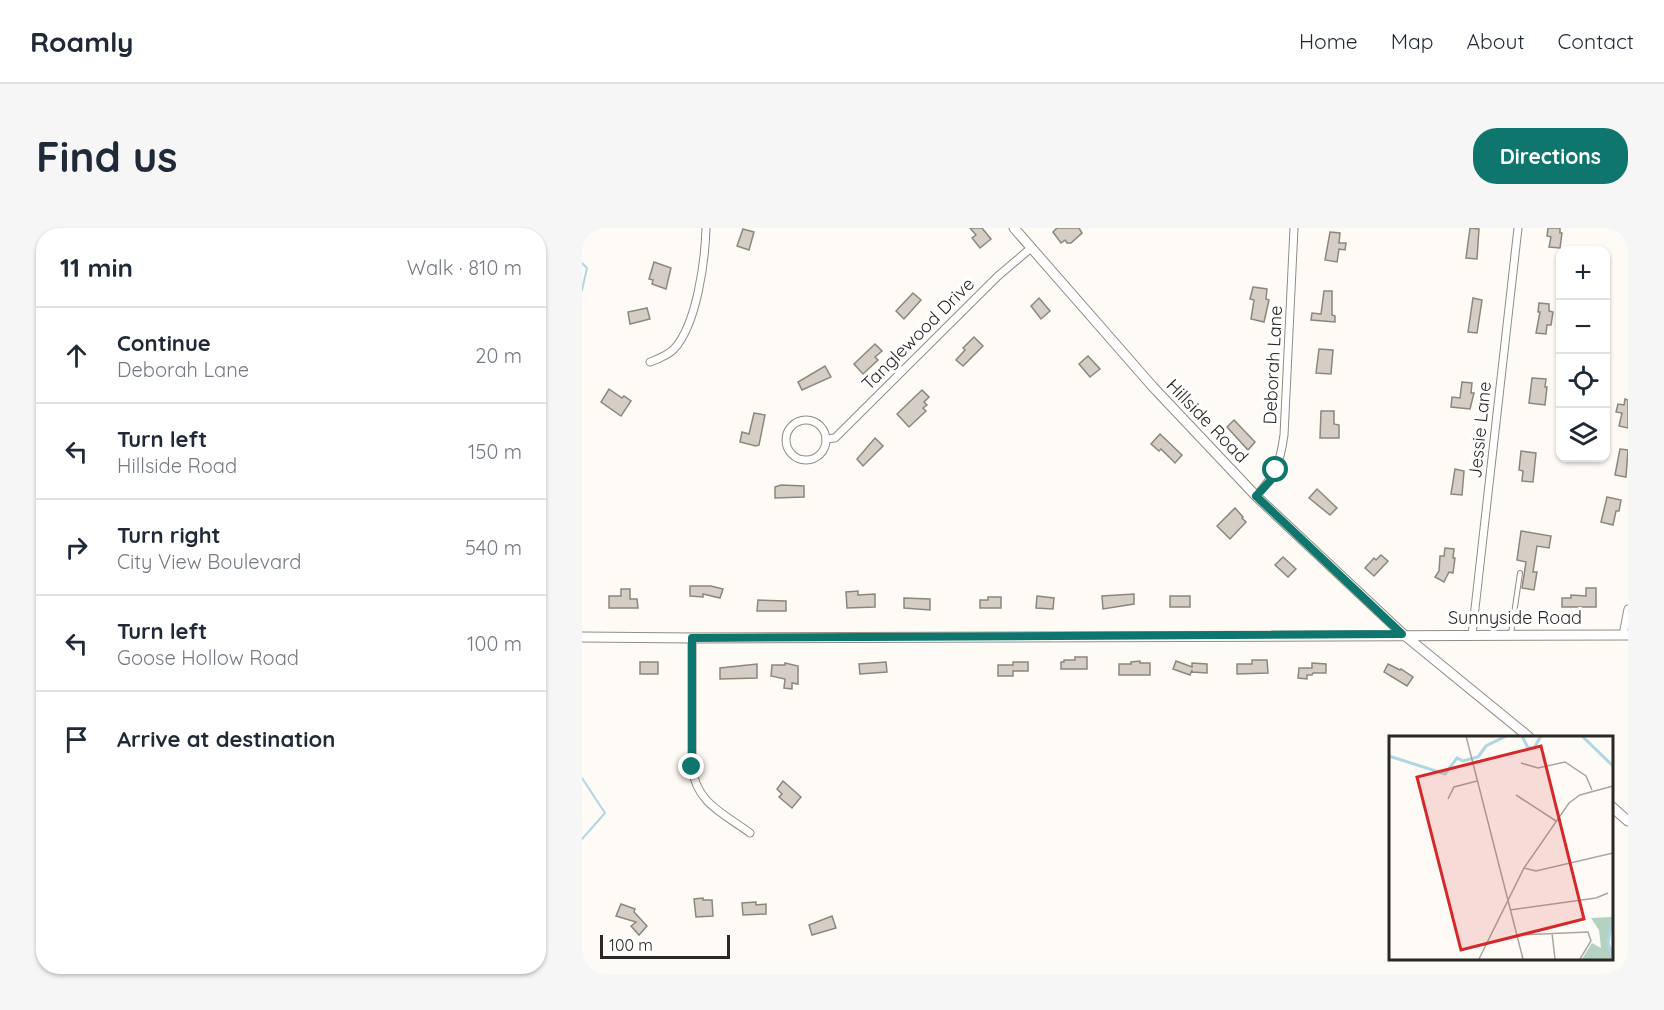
<!DOCTYPE html>
<meta charset="utf-8">
<style>
body{margin:0;font-family:Quicksand,sans-serif;background:#f6f6f7;color:#1f2937}
.controls{position:absolute;right:18px;top:18px;display:grid;overflow:hidden;border-radius:12px;box-shadow:0 2px 4px #0004}
.controls button{width:54px;height:54px;display:grid;place-items:center;padding:0;border:0;border-bottom:2px solid #e0e1e3;background:#fff;color:#1f2937;font:30px sans-serif}
.scale{position:absolute;left:18px;bottom:15px;width:130px;box-sizing:border-box;padding-left:6px;border:3px solid #2a2724;border-top:0;font-size:16px;line-height:21px;white-space:nowrap;color:#2a2724;-webkit-text-stroke:4px #fff;paint-order:stroke}
.stop{position:absolute;width:18px;height:18px;margin:-14px;border:4px solid #0f766e;border-radius:50%;background:#fff}
.stop.end{background:#0f766e;border-color:#fff;box-shadow:0 2px 6px #0008}
.list{margin:0;padding:0;list-style:none}
h2{display:flex;justify-content:space-between;align-items:center;height:78px;margin:0;padding:0 24px;font-size:26px}
h2 small{font-size:20px;font-weight:400;color:#747a83}
.list li{display:grid;grid-template-columns:39px 1fr auto;gap:18px;align-items:center;box-sizing:border-box;height:96px;padding:0 24px;border-top:2px solid #e0e1e3}
.list b{display:block;font-size:22px;white-space:nowrap}
.list p{margin:0;font-size:20px;white-space:nowrap;color:#747a83}
.list em{font-size:20px;font-style:normal;color:#747a83}
.icon{flex:none;width:33px;height:33px;fill:none;stroke:currentColor;stroke-width:2;stroke-linecap:round;stroke-linejoin:round}
.map{position:relative;flex:none;width:1046px;height:746px;overflow:hidden;border-radius:24px}
header{display:flex;align-items:center;gap:36px;box-sizing:border-box;height:84px;padding:0 30px;background:#fff;border-bottom:2px solid #e0e1e3}
header strong{font-size:28px}
nav{display:flex;gap:33px;margin-inline-start:auto;font-size:21px}
.intro{display:flex;align-items:center;justify-content:space-between;box-sizing:border-box;height:144px;padding:0 36px}
h1{margin:0;font-size:42px}
.button{padding:15px 27px;border-radius:24px;background:#0f766e;color:#fff;font-size:21px;font-weight:700}
main{display:flex;gap:36px;padding:0 36px}
aside{flex:1;background:#fff;border-radius:24px;box-shadow:0 2px 4px #0004}
.map>svg:first-child{display:block}
</style>
<header>
<strong>Roamly</strong>
<nav><a>Home</a><a>Map</a><a>About</a><a>Contact</a></nav>
</header>
<div class="intro"><h1>Find us</h1><a class="button">Directions</a></div>
<main>
<aside>
<h2>11 min<small>Walk · 810 m</small></h2>
<ul class="list">
<li><svg class="icon" aria-label="ahead" viewBox="0 0 24 24"><path d="M12 20V5M6 11l6-6 6 6"/></svg><div><b>Continue</b><p>Deborah Lane</p></div><em>20 m</em></li>
<li><svg class="icon" aria-label="left" viewBox="0 0 24 24"><path d="M17 20v-9H6M10 6l-5 5 5 5"/></svg><div><b>Turn left</b><p>Hillside Road</p></div><em>150 m</em></li>
<li><svg class="icon" aria-label="right" viewBox="0 0 24 24"><path d="M7 20v-9h11M14 6l5 5-5 5"/></svg><div><b>Turn right</b><p>City View Boulevard</p></div><em>540 m</em></li>
<li><svg class="icon" aria-label="left" viewBox="0 0 24 24"><path d="M17 20v-9H6M10 6l-5 5 5 5"/></svg><div><b>Turn left</b><p>Goose Hollow Road</p></div><em>100 m</em></li>
<li><svg class="icon" aria-label="arrive" viewBox="0 0 24 24"><path d="M6 21V4h12l-3 4 3 4H6"/></svg><div><b>Arrive at destination</b></div></li>
</ul>
</aside>
<div class="map">
<svg width="1046" height="746" viewBox="0 0 1046 746">
<rect width="100%" height="100%" fill="#fefaf5"/>
<g fill="none" stroke-linecap="round" stroke-linejoin="round">
<g stroke="#afd6e3" stroke-width="2">
<polyline points="0,35 5,40 0,62"/>
<polyline points="0,550 23,585 0,611"/>
</g>
</g>
<g fill="#d4cec5" stroke="#8c867e" stroke-width="1.5">
<polygon points="388,0 400,0 409,11 398,20 390,10 394,7"/>
<polygon points="475,0 497,0 500,5 489,15 485,15 483,12 479,15 471,4"/>
<polygon points="888,0 897,1 895,31 884,30"/>
<polygon points="966,0 978,0 978,5 980,5 978,20 967,19 969,9 965,8"/>
<polygon points="161,1 172,4 167,22 155,18"/>
<polygon points="748,4 758,5 757,15 764,15 763,22 757,21 755,34 743,32"/>
<polygon points="72,34 89,40 84,61 70,56 71,52 67,51"/>
<polygon points="671,59 685,61 684,71 687,72 682,94 669,91 672,72 668,71"/>
<polygon points="742,63 750,63 750,87 753,88 753,94 729,92 730,85 739,86"/>
<polygon points="331,65 339,72 322,91 314,83"/>
<polygon points="457,70 468,83 459,91 449,78"/>
<polygon points="891,70 900,72 895,105 886,104"/>
<polygon points="957,75 967,76 967,83 971,84 969,97 965,97 964,106 954,105 958,84 956,84"/>
<polygon points="65,80 68,91 48,96 46,84"/>
<polygon points="392,109 401,118 381,138 374,132 383,122 381,120"/>
<polygon points="293,116 300,123 293,129 296,132 281,146 272,136"/>
<polygon points="737,121 751,122 749,146 734,145"/>
<polygon points="506,128 518,141 508,149 497,136"/>
<polygon points="243,138 249,149 220,162 216,154"/>
<polygon points="950,150 964,151 963,159 965,159 963,177 947,175"/>
<polygon points="880,154 890,155 889,165 892,165 888,181 869,179 870,169 878,170"/>
<polygon points="27,161 40,170 42,168 49,173 39,188 19,174"/>
<polygon points="340,162 347,169 342,174 345,177 341,180 344,183 327,199 315,186"/>
<polygon points="1043,171 1046,172 1046,200 1037,198 1040,185 1034,184 1036,176 1042,177"/>
<polygon points="739,183 752,183 752,196 757,197 757,210 738,210"/>
<polygon points="172,185 183,187 177,217 174,218 158,214 160,204 167,206"/>
<polygon points="652,192 673,214 666,222 645,199"/>
<polygon points="578,206 600,227 593,235 579,221 577,223 569,216"/>
<polygon points="293,210 301,218 281,238 275,231"/>
<polygon points="1038,221 1046,222 1044,249 1033,247"/>
<polygon points="939,223 954,225 951,254 940,253 941,243 937,242"/>
<polygon points="873,241 882,243 880,267 869,266"/>
<polygon points="199,257 222,258 222,269 193,270 193,259"/>
<polygon points="735,261 755,280 748,287 727,270"/>
<polygon points="1025,269 1039,272 1037,283 1034,283 1031,297 1019,294"/>
<polygon points="653,280 661,289 660,290 664,294 648,311 635,298"/>
<polygon points="939,303 969,308 967,320 955,318 951,344 955,344 952,362 940,360 944,334 935,332"/>
<polygon points="863,320 872,321 871,330 873,330 871,345 867,344 862,354 853,349 857,343 858,328 862,328"/>
<polygon points="799,327 806,333 792,348 783,340 792,330 794,332"/>
<polygon points="701,329 714,341 706,349 693,337"/>
<polygon points="108,358 129,358 141,361 138,370 121,366 121,369 108,368"/>
<polygon points="1004,360 1014,360 1014,379 980,379 980,370 989,370 989,367 1004,368"/>
<polygon points="39,361 48,361 48,371 55,371 56,380 27,380 27,368 39,368"/>
<polygon points="276,363 276,367 293,366 293,379 265,380 264,364"/>
<polygon points="552,366 552,376 521,381 520,368"/>
<polygon points="455,368 472,370 471,381 454,380"/>
<rect x="588" y="368" width="20" height="11"/>
<polygon points="406,369 419,369 419,380 398,380 398,372 406,372"/>
<polygon points="322,370 348,371 348,382 322,380"/>
<polygon points="176,372 204,373 204,383 175,383"/>
<polygon points="493,429 505,429 505,441 479,441 479,434 482,434 482,432 493,432"/>
<polygon points="670,432 685,432 686,445 655,446 655,436 670,436"/>
<polygon points="558,433 558,435 568,435 568,447 537,447 537,436 549,436 549,434"/>
<polygon points="594,433 610,439 610,435 625,436 625,445 610,444 610,442 608,447 591,441"/>
<rect x="58" y="434" width="18" height="12"/>
<polygon points="304,434 305,444 278,446 277,436"/>
<polygon points="431,434 446,434 446,443 431,443 431,448 416,448 416,437 431,437"/>
<polygon points="203,435 216,438 216,456 210,455 210,461 202,460 203,451 189,448 190,437 203,437"/>
<polygon points="730,435 744,436 744,445 731,445 730,447 725,447 725,451 716,450 717,440 730,440"/>
<polygon points="175,436 175,450 138,451 138,440"/>
<polygon points="806,436 818,442 819,441 831,449 825,458 802,444"/>
<polygon points="201,553 219,569 210,580 197,569 200,566 195,561"/>
<polygon points="121,670 121,672 130,672 131,688 114,689 112,671"/>
<polygon points="174,674 174,677 184,676 184,686 161,687 160,675"/>
<polygon points="39,676 53,681 52,684 65,698 57,707 49,698 54,694 34,688"/>
<polygon points="250,688 254,700 230,707 227,697"/>
</g>
<g fill="none" stroke-linecap="round" stroke-linejoin="round">
<defs>
<polyline id="service" points="929,406 938,345"/>
<g id="minor">
<path d="M68,134C76,131 85,128 92,121C115,96 123,33 124,0"/>
<circle cx="224" cy="212" r="20"/>
<polyline points="244,211 253,210 416,48 449,20"/>
<path d="M674,268C694,247 698,235 702,207L712,0"/>
<polyline points="890,407 936,0"/>
<polyline points="1041,407 1046,381"/>
<path d="M110,410V539C114,575 141,585 168,605"/>
</g>
<g id="tertiary">
<polyline points="432,0 571,159 674,268 821,406 947,509"/>
<polyline points="0,409 110,410 1046,407"/>
<polyline points="1030,579 1046,593"/>
</g>
</defs>
<use href="#service" stroke="#928c84" stroke-width="6"/>
<use href="#minor" stroke="#928c84" stroke-width="9"/>
<use href="#tertiary" stroke="#928c84" stroke-width="11"/>
<use href="#service" stroke="#fff" stroke-width="4"/>
<use href="#minor" stroke="#fff" stroke-width="7"/>
<use href="#tertiary" stroke="#fff" stroke-width="9"/>
</g>
<g fill="none" stroke-linecap="round" stroke-linejoin="round">
<polyline stroke="#0f766e" stroke-width="8" points="110,539 110,410 820,406 674,268 689,252 694,242"/>
</g>
<g text-anchor="middle" stroke-width="6" stroke-linejoin="round" paint-order="stroke">
<g font-size="18" fill="#2a2724" stroke="#fff">
<text transform="translate(336 106) rotate(-45)" y="6">Tanglewood Drive</text>
<text transform="translate(691 137) rotate(-87)" y="6">Deborah Lane</text>
<text transform="translate(625 193) rotate(46)" y="6">Hillside Road</text>
<text transform="translate(898 202) rotate(-84)" y="6">Jessie Lane</text>
<text x="933" y="396">Sunnyside Road</text>
</g>
</g>
<g transform="translate(807 508)">
<rect width="224" height="224" fill="#fefaf5"/>
<path d="M223,181L218,207L223,223H193L203,207L212,212L210,194L202,182Z" fill="#b4d2c1"/>
<path fill="none" stroke="#afd6e3" stroke-width="3" d="M133,0L139,12H145L152,0M193,0L224,30M0,20L56,38L68,22L74,25L89,21L97,10L117,0M224,179L219,207L224,220"/>
<path fill="none" stroke="#a9a6a1" stroke-width="1.5" d="M77,0L134,223M132,27L149,32L176,26L197,40L203,54M127,59L167,85M59,63L65,51L88,45M135,132L147,135L224,117M121,174L207,162L219,157M163,197L166,223M128,199L199,196L202,205L191,223M90,223L135,132L180,67L191,59L224,50"/>
<path fill="#d62828" fill-opacity="0.15" stroke="#d62828" stroke-width="3" d="M152,10L195,183L72,214L28,41Z"/>
<rect width="224" height="224" fill="none" stroke="#2a2724" stroke-width="3"/>
</g>
</svg>
<div class="controls">
<button>+</button>
<button>−</button>
<button><svg class="icon" aria-label="locate" viewBox="0 0 24 24"><circle cx="12" cy="12" r="6"/><path d="M12 2v4M12 18v4M2 12h4M18 12h4"/></svg></button>
<button><svg class="icon" aria-label="layers" viewBox="0 0 24 24"><path d="M12 4l9 5-9 5-9-5zM3 14l9 5 9-5"/></svg></button>
</div>
<div class="scale">100 m</div>
<div class="stop" style="left:694px;top:242px"></div>
<div class="stop end" style="left:110px;top:539px"></div>
</div>
</main>
